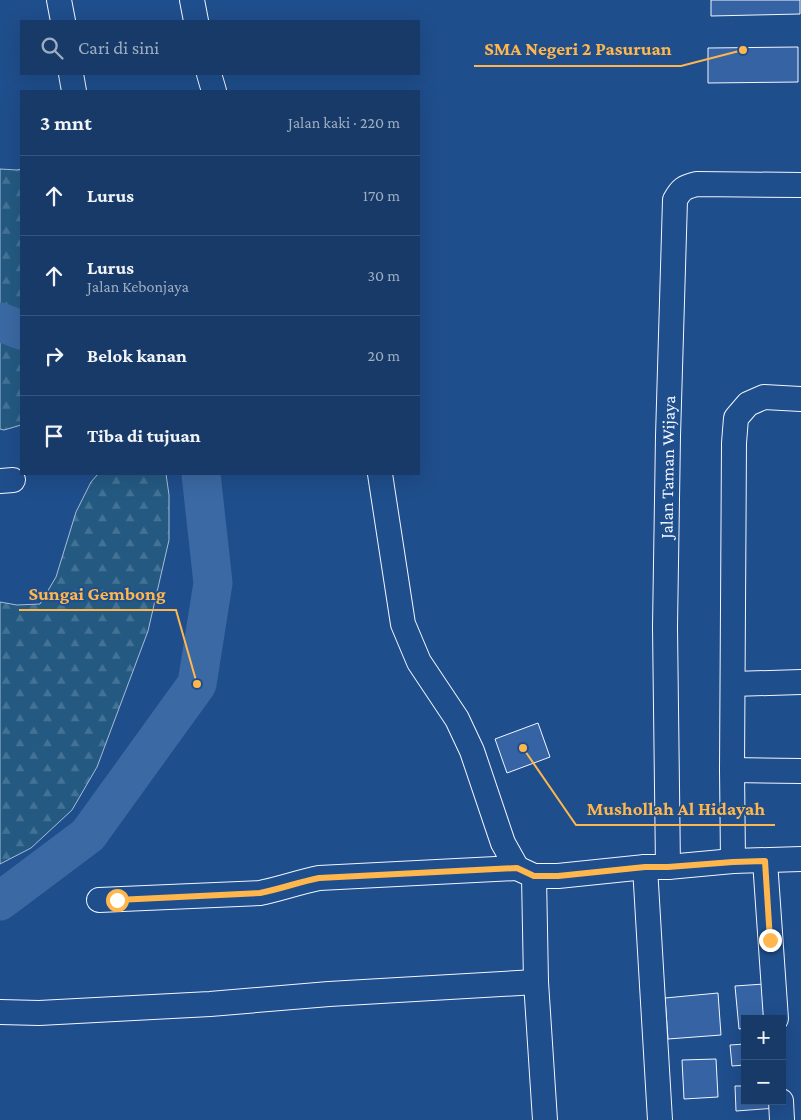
<!DOCTYPE html>
<html lang="id">
<meta charset="utf-8">
<style>
body{margin:0;font-family:"Crimson Pro",serif;background:#20416f;color:#f1f3f6}
.controls{position:absolute;right:15px;bottom:15px;display:grid;overflow:hidden;border-radius:0px;box-shadow:0 5px 20px #0002}
.controls button{width:45px;height:45px;display:grid;place-items:center;padding:0;border:0;border-bottom:1px solid #36547d;background:#173a69;color:#f1f3f6;font:25px sans-serif}
.stop{position:absolute;width:15px;height:15px;margin:-11px;border:4px solid #ffb74d;border-radius:50%;background:#fff}
.stop.end{background:#ffb74d;border-color:#fff;box-shadow:0 1px 5px #0008}
.list{margin:0;padding:0;list-style:none}
h2{display:flex;justify-content:space-between;align-items:center;height:65px;margin:0;padding:0 20px;font-size:21px}
h2 small{font-size:16px;font-weight:400;color:#9eadc0}
.list li{display:grid;grid-template-columns:32px 1fr auto;gap:15px;align-items:center;box-sizing:border-box;height:80px;padding:0 20px;border-top:1px solid #36547d}
.list b{display:block;font-size:19px;white-space:nowrap}
.list p{margin:0;font-size:16px;white-space:nowrap;color:#9eadc0}
.list em{font-size:16px;font-style:normal;color:#9eadc0}
.icon{flex:none;width:28px;height:28px;fill:none;stroke:currentColor;stroke-width:2;stroke-linecap:round;stroke-linejoin:round}
.map{position:relative;flex:none;width:801px;height:1120px;overflow:hidden}
.search{position:absolute;background:#173a69;box-shadow:0 5px 20px #0002;left:20px;top:20px;width:400px;height:55px;display:flex;align-items:center;gap:12px;box-sizing:border-box;padding:0 18px;border-radius:0px;color:#9eadc0;font-size:19px}
.panel{position:absolute;background:#173a69;box-shadow:0 5px 20px #0002;left:20px;top:90px;width:400px;height:385px;border-radius:0px}
.map>svg:first-child{display:block}
</style>
<div class="map">
<svg width="801" height="1120" viewBox="0 0 801 1120">
<defs>
<pattern id="forest-firs" width="22" height="20" patternUnits="userSpaceOnUse" patternTransform="scale(1.25)"><rect width="22" height="20" fill="#245a82"/><path d="M5 1l3.5 6h-7zM16 11l3.5 6h-7z" fill="#447295"/></pattern>
</defs>
<rect width="100%" height="100%" fill="#1f4e8c"/>
<g fill="url(#forest-firs)" stroke="#a8bbd7">
<polygon points="0,169 17,170 21,169 21,425 4,430 0,429"/>
<polygon points="98,474 166,474 169,495 169,540 148,631 97,767 72,810 31,848 0,864 0,602 17,605 40,604 56,577 76,512 91,482"/>
</g>
<g fill="none" stroke-linecap="round" stroke-linejoin="round">
<g stroke="#3b69a3" stroke-width="39">
<polyline points="0,322 21,330"/>
<polyline points="0,901 88,835 197,684 213,583 201,474"/>
</g>
</g>
<g fill="#3563a3" stroke="#f2f6ff">
<polygon points="711,0 800,0 800,14 711,16"/>
<polygon points="798,47 798,82 708,83 708,48"/>
<polygon points="538,723 550,757 507,773 495,739"/>
<polygon points="764,984 767,1019 745,1019 745,1028 739,1029 735,986"/>
<polygon points="718,993 721,1035 668,1039 665,998"/>
<polygon points="745,1044 745,1065 732,1066 730,1045"/>
<polygon points="716,1059 718,1097 684,1099 682,1060"/>
<polygon points="735,1086 745,1086 745,1101 776,1101 777,1108 736,1111"/>
</g>
<g fill="none" stroke-linecap="round" stroke-linejoin="round">
<defs>
<g id="minor">
<polyline points="59,0 63,21"/>
<polyline points="192,0 196,21"/>
<polyline points="71,74 74,91"/>
<polyline points="209,74 214,91"/>
<polyline points="380,474 403,624 419,662 457,719 472,751 503,843 517,868 534,876 558,876 645,867 668,867 733,861 801,859"/>
<polyline points="0,481 13,480"/>
<polyline points="733,684 801,682"/>
<polyline points="732,770 801,771"/>
<polyline points="733,861 732,770 734,443 736,418 748,404 764,397 801,399"/>
<polyline points="765,861 776,1019"/>
<polyline points="645,867 660,1120"/>
<path id="s1" d="M668,867L665,627L668,436L675,200C681,189 684,187 697,184L801,185"/>
<polyline points="534,876 536,982 545,1120"/>
<path d="M99,900L260,893C280,889 299,882 319,878L517,868"/>
<polyline points="0,1012 39,1013 210,1004 329,994 536,982"/>
<polyline points="781,1101 782,1120"/>
</g>
</defs>
<use href="#minor" stroke="#f2f6ff" stroke-width="26"/>
<use href="#minor" stroke="#1f4e8c" stroke-width="24"/>
</g>
<g fill="none" stroke-linecap="round" stroke-linejoin="round">
<path stroke="#ffb74d" stroke-width="6" d="M117,900L260,893C280,889 299,882 319,878L517,868L534,876H558L645,867H668L733,862L765,861L770,940"/>
</g>
<g text-anchor="middle" stroke-width="4" stroke-linejoin="round" paint-order="stroke">
<g font-size="18" fill="#f2f6ff" stroke="#1f4e8c">
<text dy="6" stroke="none"><textPath href="#s1" startOffset="400">Jalan Taman Wijaya</textPath></text>
</g>
</g>
<path fill="none" stroke="#ffb74d" stroke-width="2" d="M743 50L681 66H474M197 684L176 610H19M523 748L576 825H775"/>
<g fill="#ffb74d" stroke="#1f4e8c" stroke-width="2">
<circle cx="743" cy="50" r="5"/>
<circle cx="197" cy="684" r="5"/>
<circle cx="523" cy="748" r="5"/>
</g>
<g font-size="19" text-anchor="middle" font-weight="bold" fill="#ffb74d" stroke="#1f4e8c" stroke-width="4" stroke-linejoin="round" paint-order="stroke">
<text x="578" y="55">SMA Negeri 2 Pasuruan</text>
<text x="97" y="600">Sungai Gembong</text>
<text x="676" y="815">Mushollah Al Hidayah</text>
</g>
</svg>
<div class="controls">
<button>+</button>
<button>−</button>
</div>
<div class="stop" style="left:117px;top:900px"></div>
<div class="stop end" style="left:770px;top:940px"></div>
<div class="search"><svg class="icon" aria-label="search" viewBox="0 0 24 24"><circle cx="10" cy="10" r="6"/><path d="M15 15l6 6"/></svg>Cari di sini</div>
<section class="panel">
<h2>3 mnt<small>Jalan kaki · 220 m</small></h2>
<ul class="list">
<li><svg class="icon" aria-label="ahead" viewBox="0 0 24 24"><path d="M12 20V5M6 11l6-6 6 6"/></svg><div><b>Lurus</b></div><em>170 m</em></li>
<li><svg class="icon" aria-label="ahead" viewBox="0 0 24 24"><path d="M12 20V5M6 11l6-6 6 6"/></svg><div><b>Lurus</b><p>Jalan Kebonjaya</p></div><em>30 m</em></li>
<li><svg class="icon" aria-label="right" viewBox="0 0 24 24"><path d="M7 20v-9h11M14 6l5 5-5 5"/></svg><div><b>Belok kanan</b></div><em>20 m</em></li>
<li><svg class="icon" aria-label="arrive" viewBox="0 0 24 24"><path d="M6 21V4h12l-3 4 3 4H6"/></svg><div><b>Tiba di tujuan</b></div></li>
</ul>
</section>
</div>
